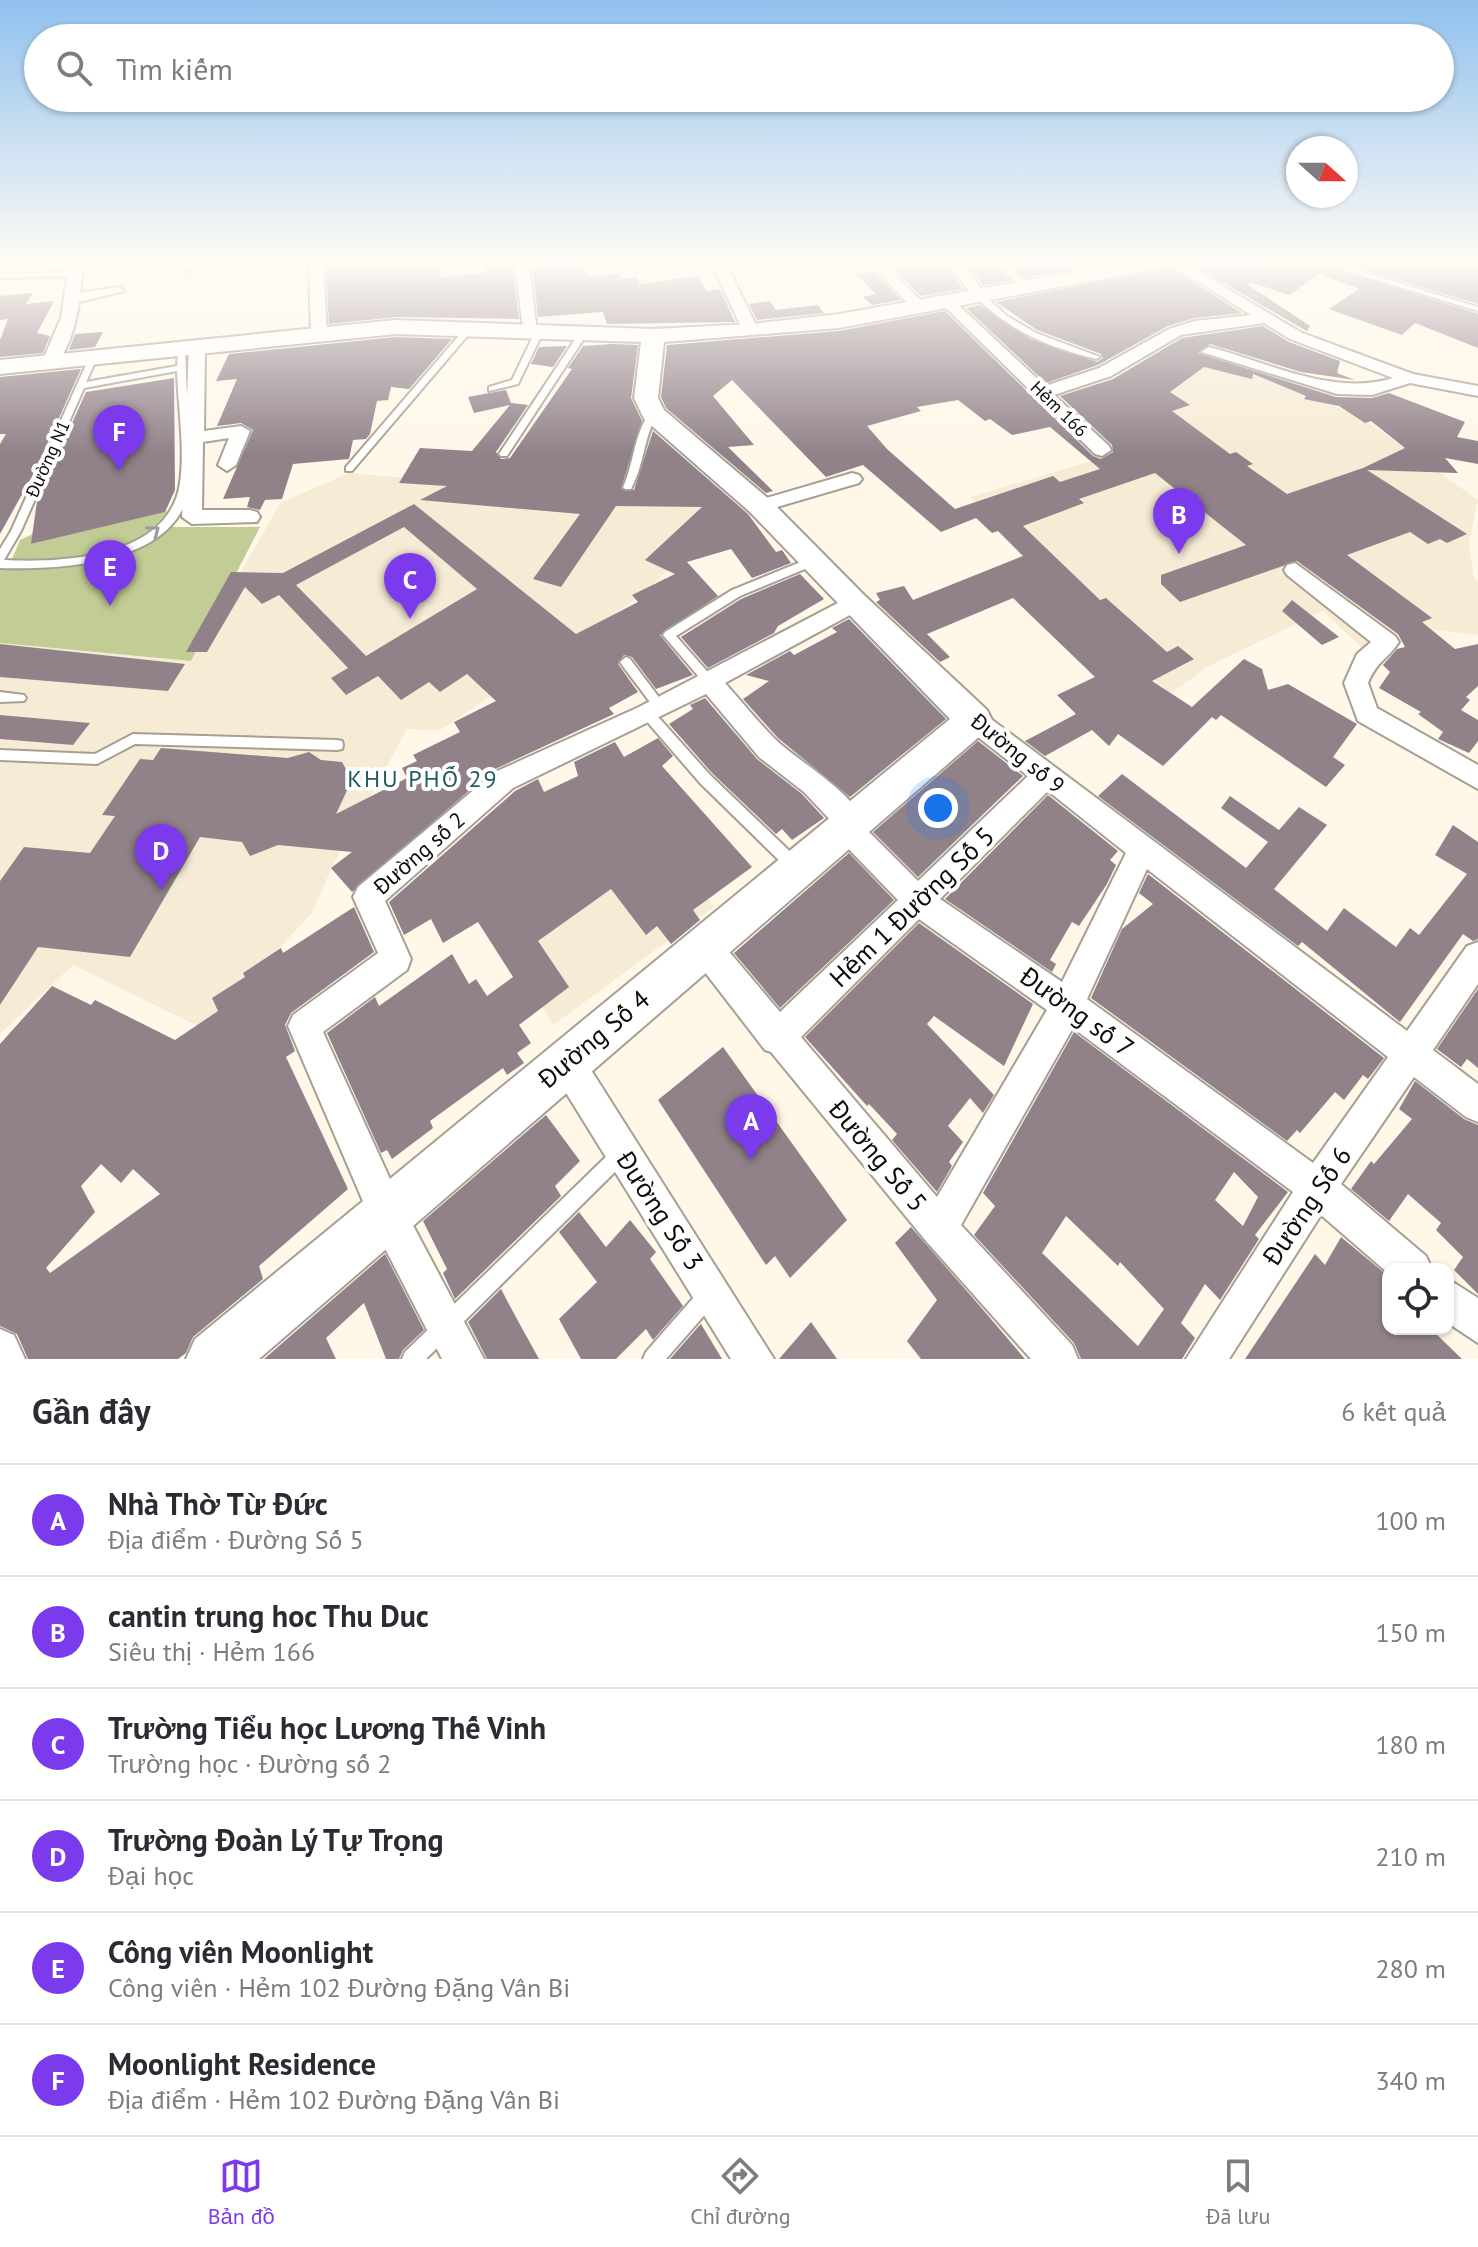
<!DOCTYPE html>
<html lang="vi">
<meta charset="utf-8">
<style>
body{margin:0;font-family:"PT Sans",sans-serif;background:#f2f2f3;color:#2b2b33}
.controls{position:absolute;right:24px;bottom:24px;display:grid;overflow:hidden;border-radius:16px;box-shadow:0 2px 6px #0004}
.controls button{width:72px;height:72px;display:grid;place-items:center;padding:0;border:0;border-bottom:2px solid #e1e1e2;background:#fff;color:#2b2b33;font:40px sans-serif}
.compass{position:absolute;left:1286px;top:136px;width:72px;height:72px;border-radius:50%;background:#fff;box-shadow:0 2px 6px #0004;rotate:111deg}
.you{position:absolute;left:938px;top:808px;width:28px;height:28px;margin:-20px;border:6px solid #fff;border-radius:50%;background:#1a73e8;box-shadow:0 0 0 12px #1a73e833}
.badge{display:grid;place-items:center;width:52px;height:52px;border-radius:50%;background:#7c3aed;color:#fff;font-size:26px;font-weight:700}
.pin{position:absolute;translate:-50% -66px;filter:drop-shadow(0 2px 4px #0008)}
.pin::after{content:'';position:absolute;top:42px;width:28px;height:24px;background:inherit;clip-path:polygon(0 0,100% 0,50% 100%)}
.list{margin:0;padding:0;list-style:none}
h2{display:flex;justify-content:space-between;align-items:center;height:104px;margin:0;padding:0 32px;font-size:34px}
h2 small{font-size:26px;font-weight:400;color:#7c7c81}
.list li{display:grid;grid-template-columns:52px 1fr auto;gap:24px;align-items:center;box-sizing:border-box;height:112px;padding:0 32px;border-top:2px solid #e1e1e2}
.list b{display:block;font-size:30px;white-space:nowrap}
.list p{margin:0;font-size:26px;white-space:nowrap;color:#7c7c81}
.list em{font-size:26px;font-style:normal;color:#7c7c81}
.icon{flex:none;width:44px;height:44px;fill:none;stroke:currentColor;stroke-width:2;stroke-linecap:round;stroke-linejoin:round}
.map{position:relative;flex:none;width:1478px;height:1359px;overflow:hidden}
.search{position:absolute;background:#fff;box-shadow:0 2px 6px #0004;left:24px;right:24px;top:24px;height:88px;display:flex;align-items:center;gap:20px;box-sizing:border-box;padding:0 28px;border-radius:44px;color:#7c7c81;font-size:30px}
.sheet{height:776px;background:#fff}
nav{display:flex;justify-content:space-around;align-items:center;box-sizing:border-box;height:112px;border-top:2px solid #e1e1e2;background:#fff;font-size:22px;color:#7c7c81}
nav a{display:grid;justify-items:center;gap:4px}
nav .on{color:#7c3aed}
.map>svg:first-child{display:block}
</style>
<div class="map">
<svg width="1478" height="1359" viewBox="0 0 1478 1359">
<rect width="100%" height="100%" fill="#fff7e8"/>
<g fill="#f6ebd5">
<polygon points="178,264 265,264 178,281"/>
<polygon points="1189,365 1264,376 1362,418 1478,500 1469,543 1474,579 1478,581 1478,635 1432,630 1365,651 1323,611 1207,667 1170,694 970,497 1122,452"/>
<polygon points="349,473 715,505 719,519 642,595 440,730 407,729 332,867 312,913 204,1029 73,965 0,1034 0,643 191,661 280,503"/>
<polygon points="645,819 714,907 553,1025 490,921"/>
</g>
<g fill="#c2cd95">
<path d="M168,511C138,549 96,559 49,561C38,561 22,564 12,559L20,540L35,533L31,544Z"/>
<polygon points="166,527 260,527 191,661 0,643 0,569 77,566 101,561"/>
</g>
<g fill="#91828a" fill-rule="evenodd">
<polygon points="331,264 440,264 441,277 486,273 486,265 512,264 519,319 396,317 329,324 326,267"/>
<polygon points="583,264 588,277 618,273 621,279 637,277 640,284 699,276 706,291 720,289 735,322 607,324 603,312 538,317 533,270"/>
<polygon points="889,264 945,264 963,289 921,296"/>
<polygon points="966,264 996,264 1010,281 983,285"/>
<polygon points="1010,264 1064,264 1069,270 1024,278"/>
<polygon points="1322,264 1478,314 1478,348 1415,323 1402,335 1329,309 1359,289 1319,274 1289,295 1250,282 1248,285 1310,326 1307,331 1310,333 1193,265"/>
<polygon points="1344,264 1478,264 1478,304"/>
<polygon points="1171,268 1242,313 1195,318 1168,326 1098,365 1046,383 966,308 980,305 1031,339 1097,362 1103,358 1101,354 1037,330 996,302"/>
<polygon points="869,269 871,269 901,300 872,305 863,297 876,294 856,274 872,272"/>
<polygon points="33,293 26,304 54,301 37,333 50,336 43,353 0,357 0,340 8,319 0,320 0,296"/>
<polygon points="770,301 776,310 818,305 824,313 757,320 749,304"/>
<path d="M945,311L1093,456L1101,459L1113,452L1112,445L1060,396L1113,379L1182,338L1263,326L1289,342L1340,361L1337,373L1355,380L1301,372L1210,344L1198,353L1336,397L1372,398L1389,393L1465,422L1457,437L1478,441V464L1445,458L1458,473L1367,470L1467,534L1447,543L1440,539L1428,544L1410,532L1347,555L1432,618L1422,622L1455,649L1478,644V686L1466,697L1470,700L1461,710L1478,720V741L1469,753L1438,739L1443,732L1418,714L1421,712L1379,688L1390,672L1383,665L1397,649L1405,647L1398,634L1297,561L1180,602L1161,584V575L1246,545L1155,473L1079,499L1084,503L1023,526L1100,600L1106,598L1167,652L1178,646L1194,659L1152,681L1192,707L1244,659L1262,669L1268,690L1288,684L1357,724L1333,757L1345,765L1326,787L1221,715L1216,720L1212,717L1163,766L1118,734L1109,746L1092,730L1045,756L1025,741L1076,714L1057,695L1095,677L1013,598L927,634L950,657L940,662L876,602L880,600L876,593L904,586L913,600L1023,556L998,531L992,533L976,518L941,532L863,465L826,477L732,380L713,396L754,445L728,447L773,491L766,493L666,408L661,397L667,345L839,331ZM1204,367L1252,379L1253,374L1299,393L1306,396L1304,399L1339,406L1365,423L1371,421L1405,448L1363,468L1287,494L1247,466L1253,464L1236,452L1230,454L1172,411L1190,405L1170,392ZM958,400L985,421L990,419L1012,435L1050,427L1100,469L1060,482L1053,476L955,509L887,449L867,426L921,411L917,407Z"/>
<polygon points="103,332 95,347 69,350 75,334"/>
<polygon points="396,337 452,339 409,389 391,387 388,400 377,401 370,434 366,439 353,440 349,459 293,464 282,499 265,500 260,510 247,507 250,497 223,499 253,430 241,423 217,426 237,379 216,381 229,354"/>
<path d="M613,344L638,345L631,398L642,421L621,489L634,490L653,431L748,514L776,552L782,550L791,563L752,578L731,549L687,562L718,596L660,635L693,675L656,689L632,657L624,655L618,664L638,692L609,708L614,714L493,770L352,892L331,868L352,852L278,845L250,856L242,842L200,837L130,957L38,947L0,1005V881L24,847L90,853L115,816L102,815L140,759L153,760L161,748L288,758L309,752L321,760L342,762L352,780L336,814L407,778L402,768L417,761L413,755L460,732L454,722L496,701L467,674L440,692L429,682L401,700L378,676L346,695L331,678L348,668L279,595L262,604L245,587L207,652H186L231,572L283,573L414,504L576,634L638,602L632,595L675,574L645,560L702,507L616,506L561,587L533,579L580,514L420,500L447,486L399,483L420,448L472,451L510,405L474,413L468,397L506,390L511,403L528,405L496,452L501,459L510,458L572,369L568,368L583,346ZM404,527L477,589L366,656L296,585Z"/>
<polygon points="567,346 553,367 531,364 539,347"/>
<polygon points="81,369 35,471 0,534 0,444 6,434 0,434 0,377"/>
<polygon points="174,378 175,490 165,512 31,544 37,501 86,392"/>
<polygon points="800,574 824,599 778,626 774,633 708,668 681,637 741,599"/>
<polygon points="1292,600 1339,637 1322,645 1282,611"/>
<polygon points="849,619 946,719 850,797 778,738 743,699 769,681 746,675 790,651 794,655 837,632 832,628"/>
<polygon points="0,644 185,664 168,691 0,677"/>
<polygon points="705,698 757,759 802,794 824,818 792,840 782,829 776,834 712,773 669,724 693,709 690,705"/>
<polygon points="0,715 90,723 73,745 0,739"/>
<polygon points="658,738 673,756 662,766 752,867 693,910 700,920 671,944 657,926 646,935 611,889 538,941 569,987 519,1025 531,1043 517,1053 524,1063 507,1075 503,1068 430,1121 433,1128 392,1159 387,1150 381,1153 327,1033 375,997 379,1006 452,954 469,984 476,979 487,996 513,977 478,922 443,943 431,919 404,935 389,902 515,791 538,779 544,792 578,776 574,762 615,742 624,757"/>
<polygon points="978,741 1023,776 918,877 873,832"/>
<polygon points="1122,774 1246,868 1268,842 1221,808 1230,796 1279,830 1299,807 1327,825 1274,889 1327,931 1344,908 1396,947 1410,928 1419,935 1467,874 1435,855 1453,825 1478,842 1478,939 1473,941 1463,934 1400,1022 1302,942 1298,946 1098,796"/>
<polygon points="1048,795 1118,851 1110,860 1116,865 1107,884 1079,926 1072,922 1050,960 1056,964 1052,972 945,899"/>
<polygon points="849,853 894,900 780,1008 734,953"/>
<polygon points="1148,874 1384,1058 1368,1079 1363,1075 1344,1100 1335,1092 1300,1133 1297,1130 1287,1141 1091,998 1122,929 1153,904 1139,893"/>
<path d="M354,907L374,952L291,1013L285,1025L295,1051L286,1057L348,1189L259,1266L263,1279L193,1337L186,1353L178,1359H28L17,1334L0,1326V1044L52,986L91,1005L95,1000L175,1040L218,1011L212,998L245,977L243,973L281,948L283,953ZM101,1164L121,1183L133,1169L160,1194L50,1273L46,1268L95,1212L81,1186Z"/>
<polygon points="919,923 1033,1004 1004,1066 934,1016 927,1024 994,1095 983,1113 970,1098 948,1126 963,1142 949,1162 952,1166 937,1192 892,1140 897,1134 869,1104 867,1106 805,1037"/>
<polygon points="1478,989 1478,1068 1467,1059 1461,1067 1437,1049"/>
<path d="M1074,1032L1288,1192L1255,1235L1259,1239L1220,1300L1205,1284L1181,1323L1195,1338L1182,1359H1081L1074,1343L974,1235L995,1206L983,1193ZM1234,1172L1258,1197L1243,1226L1215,1200ZM1066,1216L1118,1266L1120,1262L1164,1309L1138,1346L1042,1253Z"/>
<polygon points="723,1047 847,1220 790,1278 775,1256 766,1265 658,1100"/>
<polygon points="1415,1081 1464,1119 1478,1125 1478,1294 1454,1270 1463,1257 1436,1230 1441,1223 1408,1194 1389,1221 1351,1189 1371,1161 1374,1164 1412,1119 1399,1109"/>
<polygon points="546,1115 580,1161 555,1186 561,1196 455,1299 443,1273 447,1269 423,1221"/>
<polygon points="579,1212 606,1247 630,1220 656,1252 650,1259 683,1306 653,1340 646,1329 616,1359 581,1359 559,1319 597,1282 559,1232"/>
<polygon points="911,1227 979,1305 1025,1359 921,1359 907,1341 937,1300 895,1243"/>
<polygon points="1341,1237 1388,1276 1388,1329 1431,1329 1462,1359 1245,1359 1315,1254 1325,1265"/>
<polygon points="385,1254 424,1330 403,1350 399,1359 386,1359 364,1303 326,1338 336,1359 264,1359"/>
<polygon points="501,1289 518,1321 539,1359 487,1359 468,1322"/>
<polygon points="811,1322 837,1359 779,1359"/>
<polygon points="701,1324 722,1359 670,1359 698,1327"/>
</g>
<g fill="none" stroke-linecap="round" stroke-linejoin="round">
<defs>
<g id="lane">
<polygon points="180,264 213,264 184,269 180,267"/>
<polygon points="999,264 1006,264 1028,286 1028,290 1022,290"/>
<polygon points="1325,264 1335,264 1478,307 1478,311"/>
<polygon points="78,272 79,274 75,276 0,278 0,274"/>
<path d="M977,294H983L1007,316L1036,333L1100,357L1096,359C1051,348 1010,331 977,298Z"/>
<polygon points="468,325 475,327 352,471 346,471 346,467"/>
<polygon points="537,328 544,330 518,384 489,391 489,387 512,380"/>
<polygon points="580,332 587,334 507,456 501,456 499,454"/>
<path d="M178,348L185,350L190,467C190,481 189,497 182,510C154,565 54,570 0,568V549L11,531L90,356L97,358L86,382L177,366ZM177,371C178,407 185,447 180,483C169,558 63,563 4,560L21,531L84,388Z"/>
<path d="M653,411L657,414C644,437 644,465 631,489H625L623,487C634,465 635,425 653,411Z"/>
<polygon points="813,557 817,558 818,561 817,564 740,596 676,636 713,678 715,681 713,684 705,684 663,635 665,632 732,590"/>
<polygon points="626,657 630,659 664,704 666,707 664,710 656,710 622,665 620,662"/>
<polygon points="0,692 24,695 26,698 24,701 0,702"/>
<polygon points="648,709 652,710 710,775 801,862 803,867 801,872 796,874 791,872 700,783 644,718 642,714 644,710"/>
<polygon points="133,734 337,740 342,741 343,745 342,749 337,750 135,744 97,764 0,760 0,750 95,754"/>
<polygon points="620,1146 626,1149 629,1155 626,1161 426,1359 402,1359 405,1352 614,1149"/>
<polygon points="708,1286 715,1289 718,1296 715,1303 666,1359 643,1359 646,1352 701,1289"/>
</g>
<g id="street">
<path d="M69,264H83L80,293L118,287L125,291L79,302C77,319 67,361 50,367L42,362L61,318Z"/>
<polygon points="309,264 323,264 327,333 319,338 311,333"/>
<polygon points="515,264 529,264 537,332 523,329"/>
<polygon points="712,264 726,264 759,331 757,334 743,331"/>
<polygon points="871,264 885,264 924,304 924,310 914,310"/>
<polygon points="948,264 962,264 987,296 985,299 975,299"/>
<polygon points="1067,264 1082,264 1093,276 1081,279"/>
<path d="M1170,264H1186L1302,333L1413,374L1478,386V396L1410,383L1372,395L1337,394L1201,352L1209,347C1268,362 1333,397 1393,378L1290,339L1264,323L1181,335L1111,376L1054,395L1109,446L1111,450L1102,456L1095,454L940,302L952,299L1045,386L1099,368L1169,329L1195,321L1251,315Z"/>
<polygon points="197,343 205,348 204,431 241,426 250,431 236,465 227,471 218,465 229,438 203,442 202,510 250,510 257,512 260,517 257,522 192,524 182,517 189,348"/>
<polygon points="852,473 859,475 862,479 859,483 760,512 750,506 753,502"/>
<path d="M1295,563L1395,636L1399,642C1388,659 1376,662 1368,683L1377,708L1478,765V789L1358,721L1344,683L1357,654L1371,642L1287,575L1284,570L1287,565Z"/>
<path d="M853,595L864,603L861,609L725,683C742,702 758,722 776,740C795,759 864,799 863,826L918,881L1028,776L965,727L962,720L965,713L974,710L983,713L1407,1031L1467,946L1478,942V984L1433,1050L1478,1084V1122L1466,1117L1414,1077L1341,1184L1426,1256L1432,1269H1388V1273L1321,1215L1229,1359H1186L1293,1192L1073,1028L961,1225L1072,1345L1078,1359H1031L926,1241L771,1052L765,1050L694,958L690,947L694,936L705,932L716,936L780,1012L898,900L836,836L834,824L804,792L759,757L706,694L513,788L385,901L411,959L407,970L323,1032L400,1201L484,1359H442L374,1227L288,1026L293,1015L378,953L353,897L358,887L495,772L639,707ZM1048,791L1126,853L1062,982L940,899ZM1147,869L1388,1057L1313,1163L1087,999ZM919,919L1047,1010L937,1197L801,1037Z"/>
<polygon points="567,1046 579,1051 774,1359 731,1359 555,1075 550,1063 555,1051"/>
<polygon points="1448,1279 1478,1298 1478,1343 1448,1323"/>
<polygon points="0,1329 14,1335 25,1359 0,1359"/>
</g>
<polygon id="secondary" points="1120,264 1161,264 1151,270 839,328 664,342 658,398 664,410 770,500 864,595 987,710 992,720 987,730 259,1359 186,1359 195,1339 950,719 750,512 644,419 634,398 641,342 396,334 0,374 0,360 396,320 653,329 751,324 839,314"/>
</defs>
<use href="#lane" stroke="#a69f92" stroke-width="4"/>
<use href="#street" stroke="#a69f92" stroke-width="4"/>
<use href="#secondary" stroke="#a69f92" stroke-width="4"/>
<use href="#lane" fill="#fff" fill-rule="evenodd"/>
<use href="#street" fill="#fff" fill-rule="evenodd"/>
<use href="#secondary" fill="#fff" fill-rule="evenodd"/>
</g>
<defs><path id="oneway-chevron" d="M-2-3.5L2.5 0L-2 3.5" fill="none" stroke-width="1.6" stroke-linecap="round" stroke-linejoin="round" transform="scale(2)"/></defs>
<use stroke="#9e9d9c" href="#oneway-chevron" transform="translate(154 531) rotate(-37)"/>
<linearGradient id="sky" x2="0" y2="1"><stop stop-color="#90c1ee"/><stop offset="0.58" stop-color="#fffbf5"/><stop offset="1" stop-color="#fffbf5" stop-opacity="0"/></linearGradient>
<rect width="1478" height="454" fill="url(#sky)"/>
<g text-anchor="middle" stroke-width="8" stroke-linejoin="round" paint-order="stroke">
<g font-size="18" fill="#0d0b07" stroke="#fff">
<text transform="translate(1059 409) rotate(44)" y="6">Hẻm 166</text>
<text transform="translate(48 459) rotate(-66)" y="6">Đường N1</text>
</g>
<g font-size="22" fill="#0d0b07" stroke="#fff">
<text transform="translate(1018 753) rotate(39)" y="8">Đường số 9</text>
<text transform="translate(419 853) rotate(-41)" y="8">Đường số 2</text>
</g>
<g font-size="24" letter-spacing="2" fill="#235d60" stroke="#fff">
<text x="423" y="787">KHU PHỐ 29</text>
</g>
<g font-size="26" fill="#0d0b07" stroke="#fff">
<text transform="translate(912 907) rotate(-44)" y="9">Hẻm 1 Đường Số 5</text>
<text transform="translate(1077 1012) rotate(36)" y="9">Đường số 7</text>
<text transform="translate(594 1039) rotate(-40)" y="9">Đường Số 4</text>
<text transform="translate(878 1156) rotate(50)" y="9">Đường Số 5</text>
<text transform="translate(1307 1206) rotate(-56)" y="9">Đường Số 6</text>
<text transform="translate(660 1211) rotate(57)" y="9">Đường Số 3</text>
</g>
</g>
</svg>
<div class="controls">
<button><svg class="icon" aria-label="locate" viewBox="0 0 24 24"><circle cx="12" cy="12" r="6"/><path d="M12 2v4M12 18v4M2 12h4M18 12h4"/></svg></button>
</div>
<svg class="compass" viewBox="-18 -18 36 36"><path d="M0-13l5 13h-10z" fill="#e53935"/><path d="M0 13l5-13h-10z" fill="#7c7c81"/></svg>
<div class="you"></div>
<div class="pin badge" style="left:751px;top:1160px">A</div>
<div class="pin badge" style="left:1179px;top:554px">B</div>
<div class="pin badge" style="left:410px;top:619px">C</div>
<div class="pin badge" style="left:161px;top:890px">D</div>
<div class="pin badge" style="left:110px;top:606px">E</div>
<div class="pin badge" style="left:119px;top:471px">F</div>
<div class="search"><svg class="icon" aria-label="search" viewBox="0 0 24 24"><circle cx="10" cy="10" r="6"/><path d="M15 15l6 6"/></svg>Tìm kiếm</div>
</div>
<section class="sheet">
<h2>Gần đây<small>6 kết quả</small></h2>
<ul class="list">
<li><span class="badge">A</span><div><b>Nhà Thờ Từ Đức</b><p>Địa điểm · Đường Số 5</p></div><em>100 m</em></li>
<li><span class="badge">B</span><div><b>cantin trung hoc Thu Duc</b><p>Siêu thị · Hẻm 166</p></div><em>150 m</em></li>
<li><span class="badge">C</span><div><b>Trường Tiểu học Lương Thế Vinh</b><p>Trường học · Đường số 2</p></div><em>180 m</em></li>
<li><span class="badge">D</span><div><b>Trường Đoàn Lý Tự Trọng</b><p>Đại học</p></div><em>210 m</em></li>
<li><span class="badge">E</span><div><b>Công viên Moonlight</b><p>Công viên · Hẻm 102 Đường Đặng Vân Bi</p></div><em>280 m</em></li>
<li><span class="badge">F</span><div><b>Moonlight Residence</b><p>Địa điểm · Hẻm 102 Đường Đặng Vân Bi</p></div><em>340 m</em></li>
</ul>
</section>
<nav>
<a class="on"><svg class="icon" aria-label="map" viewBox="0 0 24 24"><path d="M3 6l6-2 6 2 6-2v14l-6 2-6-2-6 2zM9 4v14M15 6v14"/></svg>Bản đồ</a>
<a><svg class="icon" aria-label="directions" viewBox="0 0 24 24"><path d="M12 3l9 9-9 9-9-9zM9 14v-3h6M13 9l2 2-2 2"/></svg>Chỉ đường</a>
<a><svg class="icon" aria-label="saved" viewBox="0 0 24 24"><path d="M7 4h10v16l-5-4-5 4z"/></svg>Đã lưu</a>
</nav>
